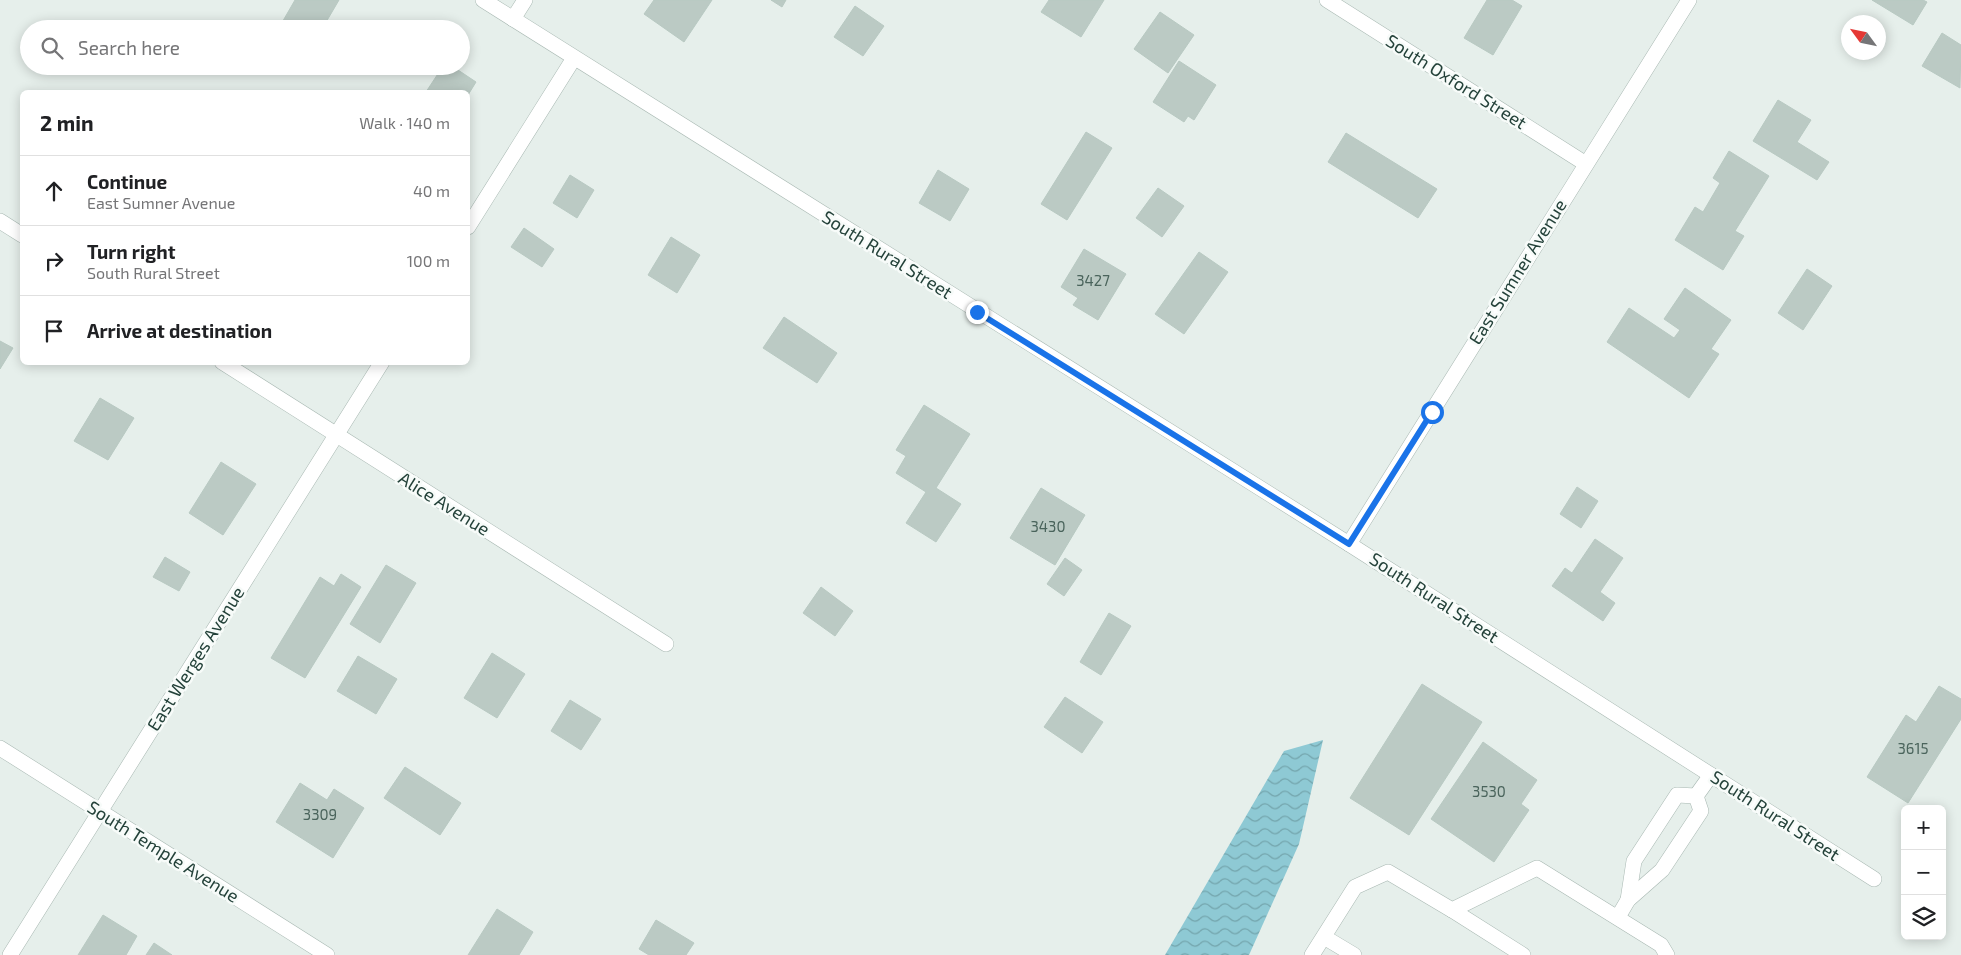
<!DOCTYPE html>
<meta charset="utf-8">
<style>
body{margin:0;font-family:"Exo 2",sans-serif;background:#f2f2f2;color:#202124}
.controls{position:absolute;right:15px;bottom:15px;display:grid;overflow:hidden;border-radius:8px;box-shadow:0 2px 12px #0003}
.controls button{width:45px;height:45px;display:grid;place-items:center;padding:0;border:0;border-bottom:1px solid #e0e0e0;background:#fff;color:#202124;font:25px sans-serif}
.compass{position:absolute;left:1841px;top:15px;width:45px;height:45px;border-radius:50%;background:#fff;box-shadow:0 2px 12px #0003;rotate:303deg}
.stop{position:absolute;width:15px;height:15px;margin:-11px;border:4px solid #1a73e8;border-radius:50%;background:#fff}
.stop.end{background:#1a73e8;border-color:#fff;box-shadow:0 1px 5px #0008}
.list{margin:0;padding:0;list-style:none}
h2{display:flex;justify-content:space-between;align-items:center;height:65px;margin:0;padding:0 20px;font-size:21px}
h2 small{font-size:16px;font-weight:400;color:#757577}
.list li{display:grid;grid-template-columns:32px 1fr auto;gap:15px;align-items:center;box-sizing:border-box;height:70px;padding:0 20px;border-top:1px solid #e0e0e0}
.list b{display:block;font-size:19px;white-space:nowrap}
.list p{margin:0;font-size:16px;white-space:nowrap;color:#757577}
.list em{font-size:16px;font-style:normal;color:#757577}
.icon{flex:none;width:28px;height:28px;fill:none;stroke:currentColor;stroke-width:2;stroke-linecap:round;stroke-linejoin:round}
.map{position:relative;flex:none;width:1961px;height:955px;overflow:hidden}
.search{position:absolute;background:#fff;box-shadow:0 2px 12px #0003;left:20px;top:20px;width:450px;height:55px;display:flex;align-items:center;gap:12px;box-sizing:border-box;padding:0 18px;border-radius:28px;color:#757577;font-size:19px}
.panel{position:absolute;background:#fff;box-shadow:0 2px 12px #0003;left:20px;top:90px;width:450px;height:275px;border-radius:8px}
.map>svg:first-child{display:block}
</style>
<div class="map">
<svg width="1961" height="955" viewBox="0 0 1961 955">
<defs>
<pattern id="water-waves" width="16" height="10" patternUnits="userSpaceOnUse" patternTransform="scale(1.25)"><rect width="16" height="10" fill="#8ec9d4"/><path d="M0 5q4-4 8 0t8 0" fill="none" stroke="#74a5ad"/></pattern>
</defs>
<rect width="100%" height="100%" fill="#e6efeb"/>
<polygon fill="url(#water-waves)" points="1323,740 1299,844 1249,955 1165,955 1284,751"/>
<g fill="#bbcac4" stroke="#b8c9c2">
<polygon points="295,0 339,0 322,29 285,29 280,26"/>
<polygon points="654,0 712,0 684,42 644,14"/>
<polygon points="771,0 786,0 782,7"/>
<polygon points="1049,0 1104,0 1081,37 1041,12"/>
<polygon points="1487,0 1512,0 1522,6 1493,55 1464,38"/>
<polygon points="1872,0 1923,0 1927,2 1913,25"/>
<polygon points="855,6 884,26 863,56 834,37"/>
<polygon points="1160,12 1194,35 1168,73 1134,49"/>
<polygon points="1942,33 1961,45 1960,88 1922,66"/>
<polygon points="1179,61 1216,85 1194,120 1188,116 1184,122 1153,102"/>
<polygon points="443,66 452,66 476,82 468,95 468,92 426,92"/>
<polygon points="1778,100 1811,120 1797,142 1829,162 1817,180 1753,141"/>
<polygon points="1086,132 1112,148 1067,220 1041,204"/>
<polygon points="1346,133 1437,189 1418,218 1328,162"/>
<polygon points="1729,151 1769,176 1735,231 1744,236 1723,270 1675,240 1695,207 1703,212 1720,183 1713,178"/>
<polygon points="938,170 969,189 950,221 919,203"/>
<polygon points="570,175 594,190 577,218 553,203"/>
<polygon points="1158,188 1184,206 1162,237 1136,218"/>
<polygon points="524,228 554,249 542,267 511,247"/>
<polygon points="671,237 700,255 677,293 648,275"/>
<polygon points="1084,249 1126,274 1098,320 1073,305 1078,298 1061,287"/>
<polygon points="1199,252 1228,272 1184,334 1155,314"/>
<polygon points="1807,269 1832,286 1803,330 1778,313"/>
<polygon points="1685,288 1731,320 1711,349 1719,354 1689,398 1607,342 1629,308 1674,338 1680,330 1664,319"/>
<polygon points="784,317 837,353 817,383 763,348"/>
<polygon points="0,341 13,348 0,369"/>
<polygon points="100,398 134,418 108,460 74,441"/>
<polygon points="924,405 970,434 936,488 961,504 936,542 906,523 926,492 896,473 906,456 896,450"/>
<polygon points="221,462 256,484 223,535 189,513"/>
<polygon points="1577,487 1598,501 1581,528 1560,514"/>
<polygon points="1041,488 1085,515 1055,565 1010,538"/>
<polygon points="1595,539 1623,558 1600,592 1615,603 1603,621 1552,586 1565,568 1572,573"/>
<polygon points="165,557 190,572 179,591 153,577"/>
<polygon points="1065,558 1082,570 1064,596 1047,584"/>
<polygon points="386,565 416,583 380,643 350,624"/>
<polygon points="341,574 361,587 305,678 271,658 320,577 334,586"/>
<polygon points="821,587 853,611 835,636 803,613"/>
<polygon points="1109,613 1131,626 1101,675 1080,662"/>
<polygon points="492,653 525,674 497,718 464,698"/>
<polygon points="358,656 397,679 376,714 337,691"/>
<polygon points="1422,684 1482,722 1409,835 1350,798"/>
<polygon points="1939,686 1961,699 1961,719 1908,803 1867,777 1906,715 1916,722"/>
<polygon points="1065,697 1103,722 1082,753 1044,727"/>
<polygon points="570,700 601,719 581,750 551,731"/>
<polygon points="1483,742 1537,780 1521,804 1529,810 1494,862 1431,819"/>
<polygon points="405,767 461,803 440,835 384,798"/>
<polygon points="300,783 327,800 334,789 364,808 333,858 276,822"/>
<polygon points="497,909 533,932 519,955 468,955"/>
<polygon points="103,915 137,936 126,955 78,955"/>
<polygon points="656,920 694,943 686,955 649,955 639,949"/>
<polygon points="154,943 172,955 146,955"/>
</g>
<g fill="none" stroke-linecap="round" stroke-linejoin="round">
<defs>
<g id="lane">
<polyline points="513,19 525,0"/>
<polyline points="1696,796 1711,775"/>
<polyline points="1628,900 1634,861 1677,795 1696,796"/>
<polyline points="1452,910 1523,955"/>
<polyline points="1618,917 1628,900 1662,870 1701,811 1696,796"/>
<polyline points="1324,937 1354,955"/>
<polyline points="1312,955 1355,887 1388,872 1452,910 1537,868 1661,945 1667,955"/>
</g>
<g id="street">
<polyline points="483,0 1349,544 1874,879"/>
<polyline points="1327,0 1586,164"/>
<polyline points="0,221 22,235"/>
<polyline points="468,227 574,58"/>
<polyline points="222,362 666,644"/>
<polyline points="1349,544 1689,0"/>
<polyline points="0,748 327,955"/>
<polyline points="10,955 382,362"/>
</g>
</defs>
<use href="#lane" stroke="#a8b8b2" stroke-width="16"/>
<use href="#street" stroke="#a8b8b2" stroke-width="16"/>
<use href="#lane" stroke="#fff" stroke-width="15"/>
<use href="#street" stroke="#fff" stroke-width="15"/>
</g>
<g fill="none" stroke-linecap="round" stroke-linejoin="round">
<polyline stroke="#1a73e8" stroke-width="6" points="977,312 1349,544 1432,412"/>
</g>
<g text-anchor="middle" stroke-width="5" stroke-linejoin="round" paint-order="stroke">
<g font-size="15" fill="#4a645c">
<text x="1093" y="286">3427</text>
<text x="1048" y="532">3430</text>
<text x="1913" y="754">3615</text>
<text x="1489" y="797">3530</text>
<text x="320" y="820">3309</text>
</g>
<g font-size="18" fill="#24423a" stroke="#f7fbf9">
<text transform="translate(1456 82) rotate(32)" y="6">South Oxford Street</text>
<text transform="translate(887 255) rotate(32)" y="6">South Rural Street</text>
<text transform="translate(1518 272) rotate(-58)" y="6">East Sumner Avenue</text>
<text transform="translate(444 504) rotate(32)" y="6">Alice Avenue</text>
<text transform="translate(1434 598) rotate(33)" y="6">South Rural Street</text>
<text transform="translate(196 659) rotate(-58)" y="6">East Werges Avenue</text>
<text transform="translate(1775 816) rotate(33)" y="6">South Rural Street</text>
<text transform="translate(163 852) rotate(32)" y="6">South Temple Avenue</text>
</g>
</g>
</svg>
<div class="controls">
<button>+</button>
<button>−</button>
<button><svg class="icon" aria-label="layers" viewBox="0 0 24 24"><path d="M12 4l9 5-9 5-9-5zM3 14l9 5 9-5"/></svg></button>
</div>
<svg class="compass" viewBox="-18 -18 36 36"><path d="M0-13l5 13h-10z" fill="#e53935"/><path d="M0 13l5-13h-10z" fill="#757577"/></svg>
<div class="stop" style="left:1432px;top:412px"></div>
<div class="stop end" style="left:977px;top:312px"></div>
<div class="search"><svg class="icon" aria-label="search" viewBox="0 0 24 24"><circle cx="10" cy="10" r="6"/><path d="M15 15l6 6"/></svg>Search here</div>
<section class="panel">
<h2>2 min<small>Walk · 140 m</small></h2>
<ul class="list">
<li><svg class="icon" aria-label="ahead" viewBox="0 0 24 24"><path d="M12 20V5M6 11l6-6 6 6"/></svg><div><b>Continue</b><p>East Sumner Avenue</p></div><em>40 m</em></li>
<li><svg class="icon" aria-label="right" viewBox="0 0 24 24"><path d="M7 20v-9h11M14 6l5 5-5 5"/></svg><div><b>Turn right</b><p>South Rural Street</p></div><em>100 m</em></li>
<li><svg class="icon" aria-label="arrive" viewBox="0 0 24 24"><path d="M6 21V4h12l-3 4 3 4H6"/></svg><div><b>Arrive at destination</b></div></li>
</ul>
</section>
</div>
